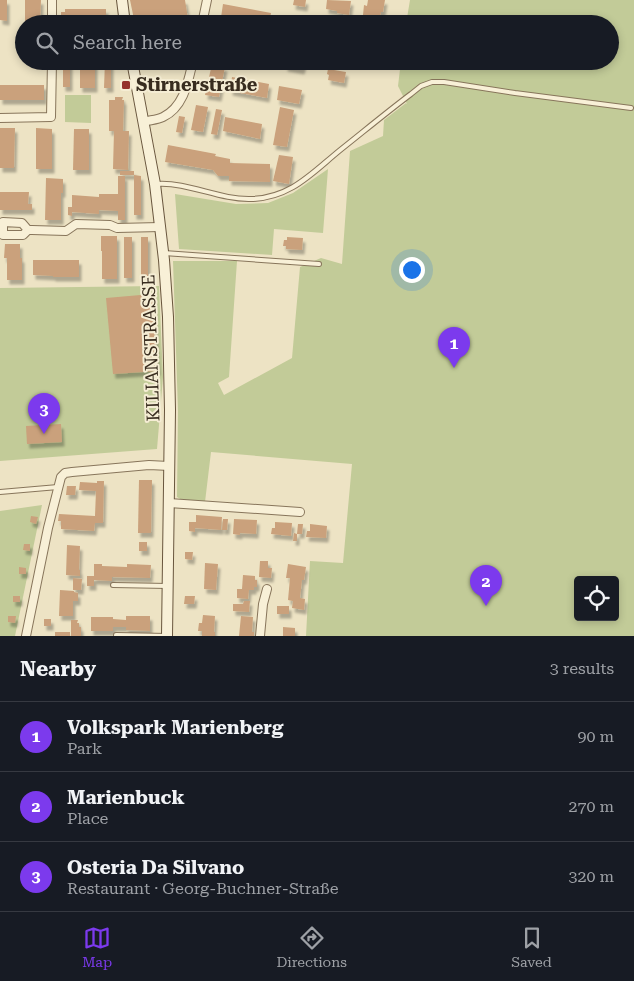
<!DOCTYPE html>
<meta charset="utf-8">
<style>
body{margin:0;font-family:"Roboto Serif",serif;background:#20242c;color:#f1f3f6}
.controls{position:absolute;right:15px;bottom:15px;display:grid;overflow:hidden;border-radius:5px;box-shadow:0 2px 8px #0003}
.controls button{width:45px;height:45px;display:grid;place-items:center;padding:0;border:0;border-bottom:1px solid #363941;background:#171b24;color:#f1f3f6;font:25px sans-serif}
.you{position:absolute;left:411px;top:269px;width:18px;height:18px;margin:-12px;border:4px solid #fff;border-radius:50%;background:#1a73e8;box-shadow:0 0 0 8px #1a73e833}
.badge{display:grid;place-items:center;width:32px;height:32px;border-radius:50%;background:#7c3aed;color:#fff;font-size:16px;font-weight:700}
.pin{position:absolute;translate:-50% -41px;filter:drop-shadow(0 1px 2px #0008)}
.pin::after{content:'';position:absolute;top:26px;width:18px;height:15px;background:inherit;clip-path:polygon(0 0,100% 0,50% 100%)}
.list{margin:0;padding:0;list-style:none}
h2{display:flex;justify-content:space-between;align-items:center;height:65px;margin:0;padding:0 20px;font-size:21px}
h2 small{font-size:16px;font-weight:400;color:#9ea1a6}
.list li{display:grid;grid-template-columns:32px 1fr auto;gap:15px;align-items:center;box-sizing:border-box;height:70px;padding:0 20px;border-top:1px solid #363941}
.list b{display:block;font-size:19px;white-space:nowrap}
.list p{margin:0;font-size:16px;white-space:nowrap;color:#9ea1a6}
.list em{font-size:16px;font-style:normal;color:#9ea1a6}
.icon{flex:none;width:28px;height:28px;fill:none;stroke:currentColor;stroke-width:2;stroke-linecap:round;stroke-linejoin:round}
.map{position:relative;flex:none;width:634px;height:636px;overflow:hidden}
.search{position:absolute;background:#171b24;box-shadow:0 2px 8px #0003;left:15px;right:15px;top:15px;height:55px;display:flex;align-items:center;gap:12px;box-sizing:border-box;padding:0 18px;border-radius:28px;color:#9ea1a6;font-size:19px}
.sheet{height:275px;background:#171b24}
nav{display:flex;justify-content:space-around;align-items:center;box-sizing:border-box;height:70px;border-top:1px solid #363941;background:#171b24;font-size:14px;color:#9ea1a6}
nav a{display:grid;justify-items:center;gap:2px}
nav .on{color:#7c3aed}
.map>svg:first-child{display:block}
</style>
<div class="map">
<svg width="634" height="636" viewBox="0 0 634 636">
<defs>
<filter id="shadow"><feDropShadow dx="2.5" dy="4.5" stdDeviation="1" flood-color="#0004"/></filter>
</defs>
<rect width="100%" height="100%" fill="#ede3c4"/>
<g fill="#c2cb98" fill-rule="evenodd">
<path d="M410,0H634V636H306L310,561L343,563L352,464L211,452L205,502L182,500L177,497L178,411L173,261H237L229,377L218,383L224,395L292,358L300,267L321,258L342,264L350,151L383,136L384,120L406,103L407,104L398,86L401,61H610V24H406ZM578,580H615V617H578Z"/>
<polygon points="65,95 91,95 91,123 65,122"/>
<polygon points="328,169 323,233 274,229 272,255 179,249 175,194 236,204 268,203 293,193"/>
<polygon points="159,286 163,377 157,449 0,461 0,288"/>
<polygon points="42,505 15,636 0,636 0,511"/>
</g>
<g fill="#caa17b" filter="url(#shadow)">
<polygon points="0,0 7,0 7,21 0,20"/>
<polygon points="25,0 41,0 40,24 25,24"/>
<polygon points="130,0 185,0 188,19 183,20 184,24 135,24"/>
<polygon points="294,0 306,0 305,7 293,5"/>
<polygon points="327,0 351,1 349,15 337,13 337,11 326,9"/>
<polygon points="368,0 385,0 383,12 381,12 380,17 363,15 364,5 367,6"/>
<polygon points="223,4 271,13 269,24 258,24 235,20 234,24 220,24"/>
<polygon points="65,9 106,9 106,24 65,24 65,20 61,20 61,12 65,12"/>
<rect x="63" y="61" width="7" height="26"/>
<rect x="80" y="61" width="15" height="27"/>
<polygon points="105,61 111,61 111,88 104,88"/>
<polygon points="286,61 299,61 299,63 304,63 302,70 285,67"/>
<polygon points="212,64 225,67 219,97 205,95"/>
<polygon points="328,69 346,72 344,83 328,80 329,75 327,74"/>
<polygon points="232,77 269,84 267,98 230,91"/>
<rect x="0" y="85" width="44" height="15"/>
<polygon points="279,86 302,90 299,104 277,100"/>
<polygon points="115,97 123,97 122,100 124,100 123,131 129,131 128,170 113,169 114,131 109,131 109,100 115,100"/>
<polygon points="196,105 208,107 203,132 191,130"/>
<polygon points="280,107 294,110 287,147 273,145"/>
<polygon points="216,109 222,110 217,135 211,134"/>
<polygon points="179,116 185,117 182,133 176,132"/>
<polygon points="225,117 262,124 260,139 223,131"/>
<polygon points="0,128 15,128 14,168 0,168"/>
<polygon points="36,128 52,129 52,169 36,169"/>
<polygon points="74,129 89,129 89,170 73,170"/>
<polygon points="168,145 216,154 215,156 230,159 230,163 270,164 270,182 229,181 229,176 218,176 213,170 165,162"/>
<polygon points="279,155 293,157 289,184 273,181"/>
<rect x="120" y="171" width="14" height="4"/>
<polygon points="134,175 141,176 141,215 134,215"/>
<polygon points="118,176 125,176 125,220 118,220 118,211 99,210 99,214 72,212 72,216 68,215 68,207 72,207 72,195 99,197 99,194 118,194"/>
<polygon points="46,178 63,179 63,193 61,193 61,220 45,220"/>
<polygon points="0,192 29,192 28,204 32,204 32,210 0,210"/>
<polygon points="101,236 117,236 117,279 102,279 102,251 101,251"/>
<rect x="124" y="237" width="8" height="41"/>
<rect x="141" y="237" width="7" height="42"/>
<polygon points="287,237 303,238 302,250 286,249 286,246 283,246 284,240 287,240"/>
<polygon points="5,244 20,244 20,258 22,258 22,280 7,280 7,258 4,258"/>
<polygon points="33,260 79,260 79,277 53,277 53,276 33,275"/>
<polygon points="152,294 158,371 113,374 106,298"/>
<polygon points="61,424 62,442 27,444 26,426"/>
<polygon points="139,480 152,480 151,533 138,533"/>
<polygon points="97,481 104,481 103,523 95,523 94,531 61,529 61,521 58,521 59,514 95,516 96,491 79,490 80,482 97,483"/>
<polygon points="67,486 76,486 75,495 66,495"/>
<polygon points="196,515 222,517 221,530 195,528 195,532 189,531 189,522 196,522"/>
<polygon points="31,516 38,517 36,524 30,522"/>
<polygon points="223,519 228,519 227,530 222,530"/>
<polygon points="234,519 257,520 256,534 240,533 240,535 233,534"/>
<polygon points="275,522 292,523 291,536 271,534 272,528 275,528"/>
<polygon points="298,524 303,524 302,534 297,534 297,541 293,541 294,533 297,534"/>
<polygon points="310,524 327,526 326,538 306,537 307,531 310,531"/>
<rect x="139" y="542" width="8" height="9"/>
<polygon points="24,544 30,544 30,551 23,550"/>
<polygon points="67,545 80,546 79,570 80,570 80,576 66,575"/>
<polygon points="185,552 193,552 192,560 185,559"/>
<polygon points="260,561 268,561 268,568 272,568 271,578 259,577"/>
<polygon points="205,563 218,564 216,590 204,589"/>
<polygon points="94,564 102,564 102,566 127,567 127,564 151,565 150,578 112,577 112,581 94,580 94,586 87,586 87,576 94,576"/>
<polygon points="288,564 306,567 304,580 302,580 300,598 305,599 304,610 292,608 293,601 288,600 290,578 286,578"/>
<polygon points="19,567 26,568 26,574 19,574"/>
<polygon points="243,575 255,576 255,580 257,580 257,587 254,587 254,590 249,590 248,599 237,598 237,589 242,589"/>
<polygon points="73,578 82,579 81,590 73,590"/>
<polygon points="60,590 74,591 74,592 78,593 78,601 73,601 73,616 59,616"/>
<rect x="13" y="596" width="7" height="6"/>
<polygon points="185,596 195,596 194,604 184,604"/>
<polygon points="244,601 250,601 249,612 233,611 233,604 243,604"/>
<rect x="277" y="606" width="12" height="8"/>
<polygon points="203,615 215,616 214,632 215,632 215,636 202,636 202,631 198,631 199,623 202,623"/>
<polygon points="8,616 16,616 15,623 8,622"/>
<polygon points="126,616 150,616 150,631 126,630 126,627 113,627 113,631 91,631 91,617 113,617 113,619 126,620"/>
<polygon points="241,616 253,617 252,632 254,632 254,636 239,636"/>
<rect x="44" y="619" width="7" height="7"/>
<polygon points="71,620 78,620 77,623 79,623 79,627 81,627 81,636 71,636"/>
<polygon points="283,627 295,628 295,636 283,636"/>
<rect x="55" y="632" width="15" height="4"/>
</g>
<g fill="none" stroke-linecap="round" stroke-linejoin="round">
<defs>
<g id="service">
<path d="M157,184C189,182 219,200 251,199C290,198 311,174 339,151C363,132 387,112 411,94L421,86L432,82H444L515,93L631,108"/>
<polyline points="164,253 319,264"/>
<polyline points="0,492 58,487"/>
<polyline points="113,585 168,586"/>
<polyline points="116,635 167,636"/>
</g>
<g id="minor">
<polyline points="52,24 52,0"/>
<polyline points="202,24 207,0"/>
<polyline points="0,118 51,117 52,61"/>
<path d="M143,122C150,120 157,120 163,117C184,107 188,82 193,61"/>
<polyline points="28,230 23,235 3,235 3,222 22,223 28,230 32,230 66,231 76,224 110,225 117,228 160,227"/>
<polyline points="169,503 300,512"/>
<polyline points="26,636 48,528 61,477 65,473 72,472 149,465 169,466"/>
<polyline points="260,636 263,604 267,589"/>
</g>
<g id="secondary">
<polyline points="122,0 125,24"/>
<polyline points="132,61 155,184 164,260 168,317 170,410 167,636"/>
</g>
</defs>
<use href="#service" stroke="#87755b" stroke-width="6"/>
<use href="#minor" stroke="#87755b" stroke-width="10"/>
<use href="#secondary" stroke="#69563e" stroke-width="12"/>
<use href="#service" stroke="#f8f0d7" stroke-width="4"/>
<use href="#minor" stroke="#f8f0d7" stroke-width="8"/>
<use href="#secondary" stroke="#f8f0d7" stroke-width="10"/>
</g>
<rect fill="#95322c" stroke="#f5edd4" stroke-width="2" x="121" y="80" width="10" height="10" rx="2.5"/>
<g text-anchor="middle" stroke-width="4" stroke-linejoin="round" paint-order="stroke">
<g font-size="18" font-weight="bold" fill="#382c1f" stroke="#f5edd4" text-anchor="start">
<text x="136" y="91">Stirnerstraße</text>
</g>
<g font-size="18" fill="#382c1f" stroke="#f5edd4">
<text transform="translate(151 348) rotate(-92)" y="6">KILIANSTRASSE</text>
</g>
</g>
</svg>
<div class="controls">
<button><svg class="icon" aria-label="locate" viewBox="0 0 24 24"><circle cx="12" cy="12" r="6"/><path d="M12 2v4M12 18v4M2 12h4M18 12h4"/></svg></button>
</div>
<div class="you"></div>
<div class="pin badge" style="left:454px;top:368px">1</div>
<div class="pin badge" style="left:486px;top:606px">2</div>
<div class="pin badge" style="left:44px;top:434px">3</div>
<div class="search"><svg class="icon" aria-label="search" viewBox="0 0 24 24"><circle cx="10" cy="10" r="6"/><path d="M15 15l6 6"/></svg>Search here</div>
</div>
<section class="sheet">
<h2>Nearby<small>3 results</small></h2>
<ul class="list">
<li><span class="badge">1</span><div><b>Volkspark Marienberg</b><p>Park</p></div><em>90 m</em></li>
<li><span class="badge">2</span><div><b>Marienbuck</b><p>Place</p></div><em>270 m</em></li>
<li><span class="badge">3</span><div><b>Osteria Da Silvano</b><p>Restaurant · Georg-Buchner-Straße</p></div><em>320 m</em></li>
</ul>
</section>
<nav>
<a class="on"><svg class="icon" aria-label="map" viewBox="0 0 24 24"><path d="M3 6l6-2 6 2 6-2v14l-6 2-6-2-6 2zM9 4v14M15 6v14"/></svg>Map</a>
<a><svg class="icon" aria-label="directions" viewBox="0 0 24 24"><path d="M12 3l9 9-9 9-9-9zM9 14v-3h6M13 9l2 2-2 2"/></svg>Directions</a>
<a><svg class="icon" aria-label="saved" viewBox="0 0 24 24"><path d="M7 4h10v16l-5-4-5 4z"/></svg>Saved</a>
</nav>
